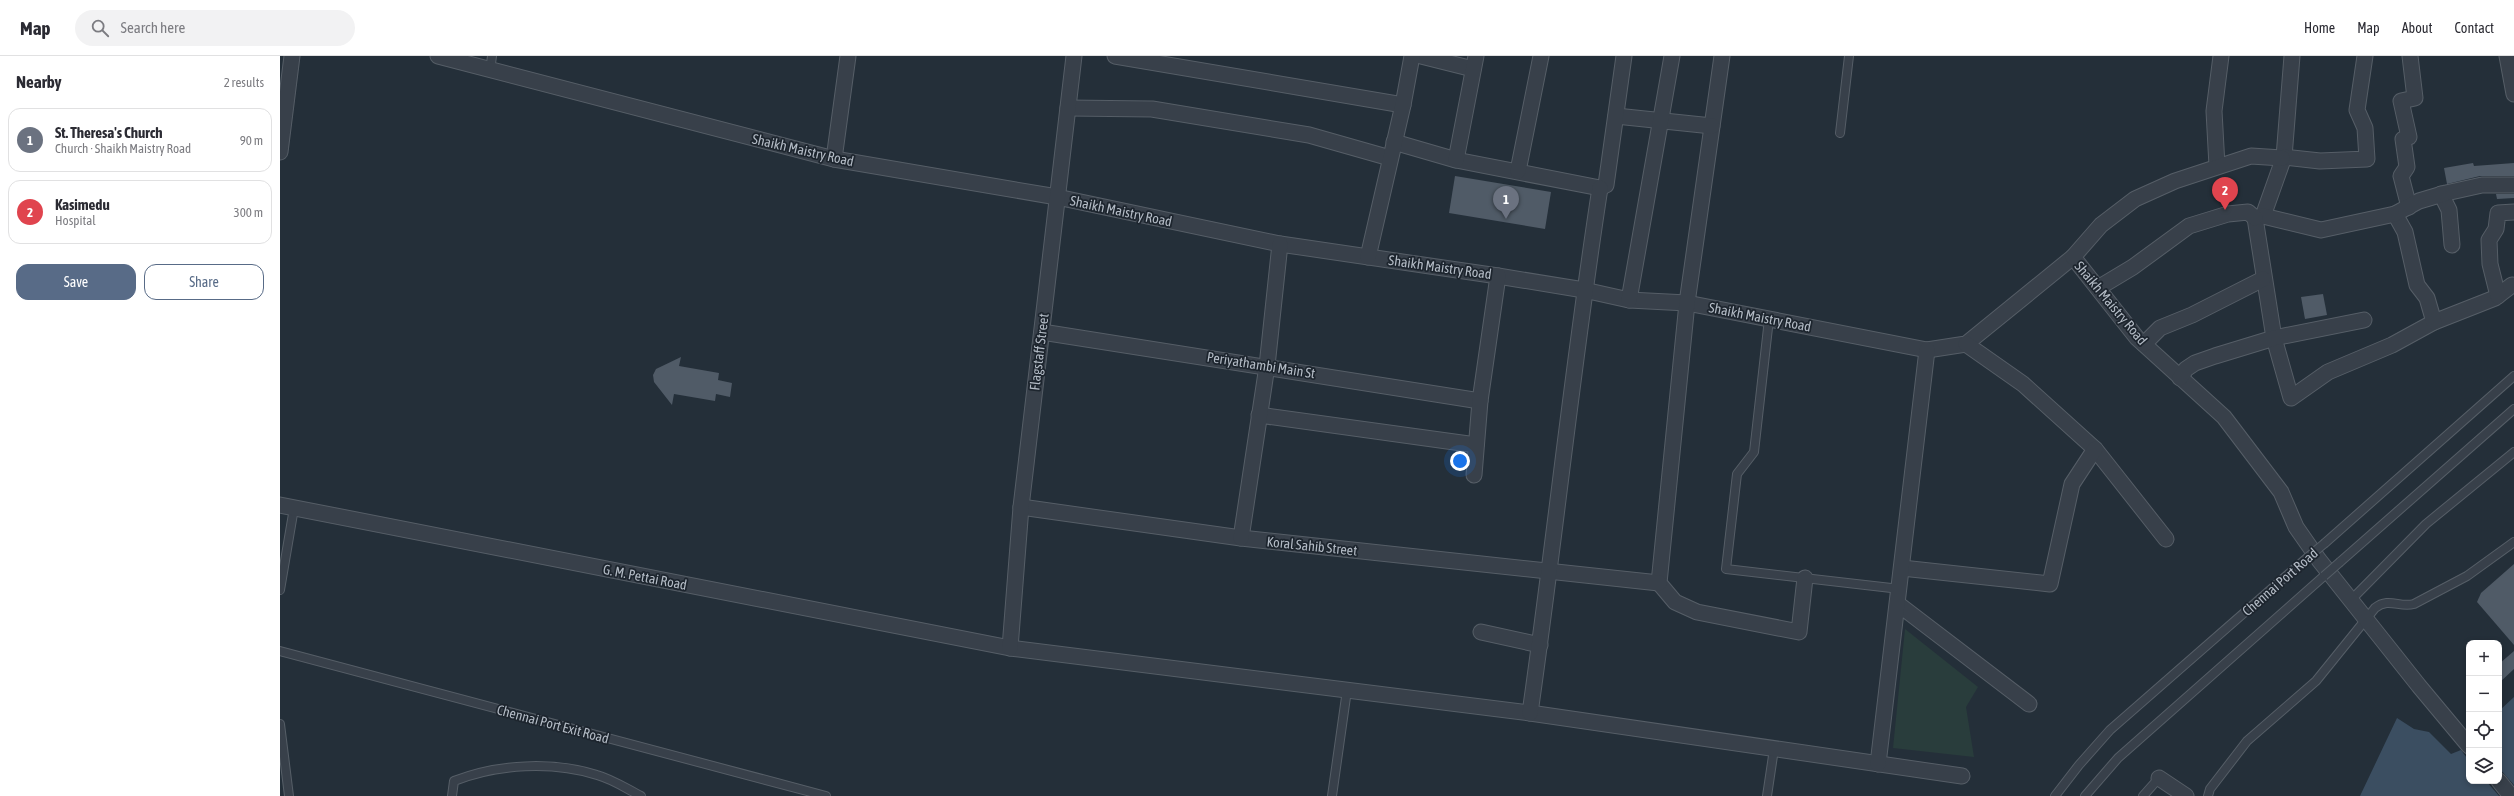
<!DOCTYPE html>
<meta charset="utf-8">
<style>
body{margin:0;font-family:"Asap Condensed",sans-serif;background:#f2f2f3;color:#2b2b33}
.controls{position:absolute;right:12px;bottom:12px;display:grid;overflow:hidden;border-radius:8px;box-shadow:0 2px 6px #0003}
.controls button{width:36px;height:36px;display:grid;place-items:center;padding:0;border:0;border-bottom:1px solid #e1e1e2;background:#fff;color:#2b2b33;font:20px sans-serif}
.you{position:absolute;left:1180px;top:405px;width:14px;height:14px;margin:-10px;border:3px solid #fff;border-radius:50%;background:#1a73e8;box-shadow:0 0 0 6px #1a73e833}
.badge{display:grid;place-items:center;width:26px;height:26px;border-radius:50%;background:#586b87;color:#fff;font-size:13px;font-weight:700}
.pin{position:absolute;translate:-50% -33px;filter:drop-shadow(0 1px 2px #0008)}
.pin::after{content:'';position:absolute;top:21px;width:14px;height:12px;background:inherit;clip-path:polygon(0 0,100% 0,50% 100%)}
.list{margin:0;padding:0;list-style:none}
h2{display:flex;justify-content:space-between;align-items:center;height:52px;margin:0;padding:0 16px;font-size:17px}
h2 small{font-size:13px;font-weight:400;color:#7c7c81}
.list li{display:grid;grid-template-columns:26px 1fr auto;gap:12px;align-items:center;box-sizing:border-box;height:64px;margin:0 8px 8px;padding:0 8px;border:1px solid #e1e1e2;border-radius:12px}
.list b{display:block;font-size:15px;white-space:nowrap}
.list p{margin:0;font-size:13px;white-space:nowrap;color:#7c7c81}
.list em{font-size:13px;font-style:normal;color:#7c7c81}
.actions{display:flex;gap:8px;padding:12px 16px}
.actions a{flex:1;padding:9px 0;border:1px solid #586b87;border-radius:12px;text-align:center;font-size:14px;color:#586b87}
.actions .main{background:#586b87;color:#fff}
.icon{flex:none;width:22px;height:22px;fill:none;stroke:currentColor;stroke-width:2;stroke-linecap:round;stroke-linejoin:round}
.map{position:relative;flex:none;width:2234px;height:740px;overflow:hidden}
header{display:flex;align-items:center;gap:24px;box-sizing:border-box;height:56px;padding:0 20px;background:#fff;border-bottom:1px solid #e1e1e2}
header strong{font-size:19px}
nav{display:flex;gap:22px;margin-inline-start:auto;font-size:14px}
.search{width:280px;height:36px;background:#f2f2f3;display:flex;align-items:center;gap:10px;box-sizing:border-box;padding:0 14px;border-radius:22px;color:#7c7c81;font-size:15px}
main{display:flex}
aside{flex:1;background:#fff}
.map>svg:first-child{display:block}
</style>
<header>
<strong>Map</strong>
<div class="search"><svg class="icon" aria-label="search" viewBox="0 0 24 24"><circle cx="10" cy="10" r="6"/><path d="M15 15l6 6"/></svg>Search here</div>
<nav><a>Home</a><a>Map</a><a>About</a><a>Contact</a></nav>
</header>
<main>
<aside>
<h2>Nearby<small>2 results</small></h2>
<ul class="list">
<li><span class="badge" style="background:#6b7280">1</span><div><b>St. Theresa's Church</b><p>Church · Shaikh Maistry Road</p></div><em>90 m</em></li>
<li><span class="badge" style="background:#e0444e">2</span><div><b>Kasimedu</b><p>Hospital</p></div><em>300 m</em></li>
</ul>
<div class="actions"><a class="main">Save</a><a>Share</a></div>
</aside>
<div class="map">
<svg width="2234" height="740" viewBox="0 0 2234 740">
<rect width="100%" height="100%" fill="#242f39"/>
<polygon fill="#293d3c" points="1625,573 1698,631 1686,651 1694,701 1613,692"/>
<g fill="#3b4e61">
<polygon points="2234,641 2234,729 2219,712 2219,655"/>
<polygon points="2117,662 2134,673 2149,676 2171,698 2181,694 2189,705 2189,725 2206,725 2219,740 2080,740"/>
</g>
<g fill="#505b67">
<polygon points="2193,107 2194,110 2234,107 2234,120 2200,120 2167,128 2164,112"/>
<polygon points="1175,120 1271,136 1265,173 1169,157"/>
<polygon points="2216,138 2234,138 2234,142 2217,143"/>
<polygon points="2043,238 2047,259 2025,263 2021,241"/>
<polygon points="401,301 399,310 439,317 438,324 452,327 450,341 436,338 435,345 394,338 392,349 374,326 373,319 376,313"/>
<polygon points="2234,508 2234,589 2197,546 2201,537"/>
<polygon points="2234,595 2234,613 2219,627 2219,608"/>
</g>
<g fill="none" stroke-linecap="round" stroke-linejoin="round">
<defs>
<g id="lane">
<polyline points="210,15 212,0"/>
<polyline points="1560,77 1569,0"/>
<polyline points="1489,263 1474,396 1457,418 1446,513 1620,533"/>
<polyline points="2045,487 2234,320"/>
<polyline points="2060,506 2234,353"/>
<polyline points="0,534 14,452"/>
<polyline points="2071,544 2146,468 2234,396"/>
<polyline points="0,595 546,740"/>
<polyline points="0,668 9,740"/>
<path d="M172,740L174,725C218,708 272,705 317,719C332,723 347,733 361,740"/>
<polyline points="1052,740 1067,634"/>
<polyline points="1487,740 1494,693"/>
<polyline points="1775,740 1799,709 1830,674 2028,501"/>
<polyline points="1805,740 1838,702 2044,520"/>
<polyline points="1863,740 1879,722"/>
<path d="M1928,740L1930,733L1967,685L2036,625L2095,552C2109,541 2119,552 2134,548L2187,520L2234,486"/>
</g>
<g id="street">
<polyline points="158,0 554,103 777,141 1000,188 1218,220 1304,234 1349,244 1407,247 1647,294 1686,288 1793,201 1857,282 1944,361 2001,436 2016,471 2039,504 2139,630 2189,690"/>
<polyline points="835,0 1123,49"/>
<polyline points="1141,0 1193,13"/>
<polyline points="1442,0 1407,247 1379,527 1395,546 1417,556 1519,576 1525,522"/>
<polyline points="2012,0 2004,101 1983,160 1975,162 1994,282 2011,342 2048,316 2112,289 2154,266 2215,242 2232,229"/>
<polyline points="2227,0 2234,38"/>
<polyline points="788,52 872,53 1029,79 1110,102"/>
<polyline points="1336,60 1432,70"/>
<polyline points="1114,86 1176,104 1320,132 1326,129 1344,0"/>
<polyline points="0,96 12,0"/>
<polyline points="2004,101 2040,105 2087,103 2085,72 2077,54 2085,0"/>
<polyline points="554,103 568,0"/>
<polyline points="1176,104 1196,0"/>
<polyline points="1937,110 1934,55 1941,0"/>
<polyline points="1238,115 1261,0"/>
<polyline points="2161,138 2169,154 2172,189"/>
<polyline points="2129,151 2121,120 2127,111 2123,83 2129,81 2121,45 2135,42 2130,0"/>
<polyline points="2115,158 2125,176 2137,229 2147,242 2154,266"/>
<polyline points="1983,160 2041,174 2115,158 2139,145 2166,137 2202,129 2234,129"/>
<polyline points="1088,201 1123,49 1132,0"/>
<polyline points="1793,201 1821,169 1855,143 1895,125 1971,100 2002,102"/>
<polyline points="1818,232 1853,211 1909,170 1948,158 1968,156 1975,162"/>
<polyline points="2218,240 2210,208 2209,184 2216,173 2218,157 2234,156"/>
<polyline points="1349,244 1392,0"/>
<polyline points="762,276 1200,345"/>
<polyline points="1686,288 1743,328 1815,393 1886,483"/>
<polyline points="1864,288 1880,272 1912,259 1983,223"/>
<polyline points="1900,322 1906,313 1915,307 1935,300 1994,282 2084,264"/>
<polyline points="979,359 1196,389"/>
<polyline points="1194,419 1200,345 1218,220"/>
<polyline points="0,449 730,592 1250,657 1682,720"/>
<polyline points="741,451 961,482 1379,527"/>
<polyline points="961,482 987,310 1000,188"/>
<polyline points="1622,512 1770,528 1792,428 1815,393"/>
<polyline points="1618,548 1749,648"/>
<polyline points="1201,576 1260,589"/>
<polyline points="730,592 741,451 794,0"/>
<path d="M1250,657C1275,482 1293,306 1320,132"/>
<polyline points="1598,708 1647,294"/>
<polyline points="1879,722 1906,740"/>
<polyline points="2219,725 2231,740"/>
</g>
</defs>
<use href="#lane" stroke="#565e67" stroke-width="10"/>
<use href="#street" stroke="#565e67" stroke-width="17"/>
<use href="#lane" stroke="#38404a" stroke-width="8"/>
<use href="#street" stroke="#38404a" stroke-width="15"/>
<defs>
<g id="lane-bridge">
<polyline points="2028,501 2045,487"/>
<polyline points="2044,520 2060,506"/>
</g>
</defs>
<use href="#lane-bridge" stroke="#565e67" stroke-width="10" stroke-linecap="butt"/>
<use href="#lane-bridge" stroke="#38404a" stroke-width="8"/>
</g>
<g text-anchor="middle" stroke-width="3.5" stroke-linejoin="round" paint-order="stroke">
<g font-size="14" fill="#b3bbc5" stroke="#1d252e">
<text transform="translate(523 94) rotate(13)" y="5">Shaikh Maistry Road</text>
<text transform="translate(841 155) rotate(12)" y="5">Shaikh Maistry Road</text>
<text transform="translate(1160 211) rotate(8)" y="5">Shaikh Maistry Road</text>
<text transform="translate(1831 247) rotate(50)" y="5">Shaikh Maistry Road</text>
<text transform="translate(1480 261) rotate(11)" y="5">Shaikh Maistry Road</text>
<text transform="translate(759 296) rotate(-83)" y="5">Flagstaff Street</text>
<text transform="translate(981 309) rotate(9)" y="5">Periyathambi Main St</text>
<text transform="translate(1032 490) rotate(6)" y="5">Koral Sahib Street</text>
<text transform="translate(365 521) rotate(11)" y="5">G. M. Pettai Road</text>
<text transform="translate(2000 526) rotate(-41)" y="5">Chennai Port Road</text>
<text transform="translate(273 668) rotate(15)" y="5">Chennai Port Exit Road</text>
</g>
</g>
</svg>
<div class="controls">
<button>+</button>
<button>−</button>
<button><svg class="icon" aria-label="locate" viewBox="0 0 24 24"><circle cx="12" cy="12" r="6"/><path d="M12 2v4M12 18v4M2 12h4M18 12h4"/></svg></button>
<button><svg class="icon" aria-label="layers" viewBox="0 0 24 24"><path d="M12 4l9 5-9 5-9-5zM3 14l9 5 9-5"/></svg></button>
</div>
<div class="you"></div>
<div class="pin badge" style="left:1226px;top:163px;background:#6b7280">1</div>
<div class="pin badge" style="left:1945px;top:154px;background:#e0444e">2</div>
</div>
</main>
